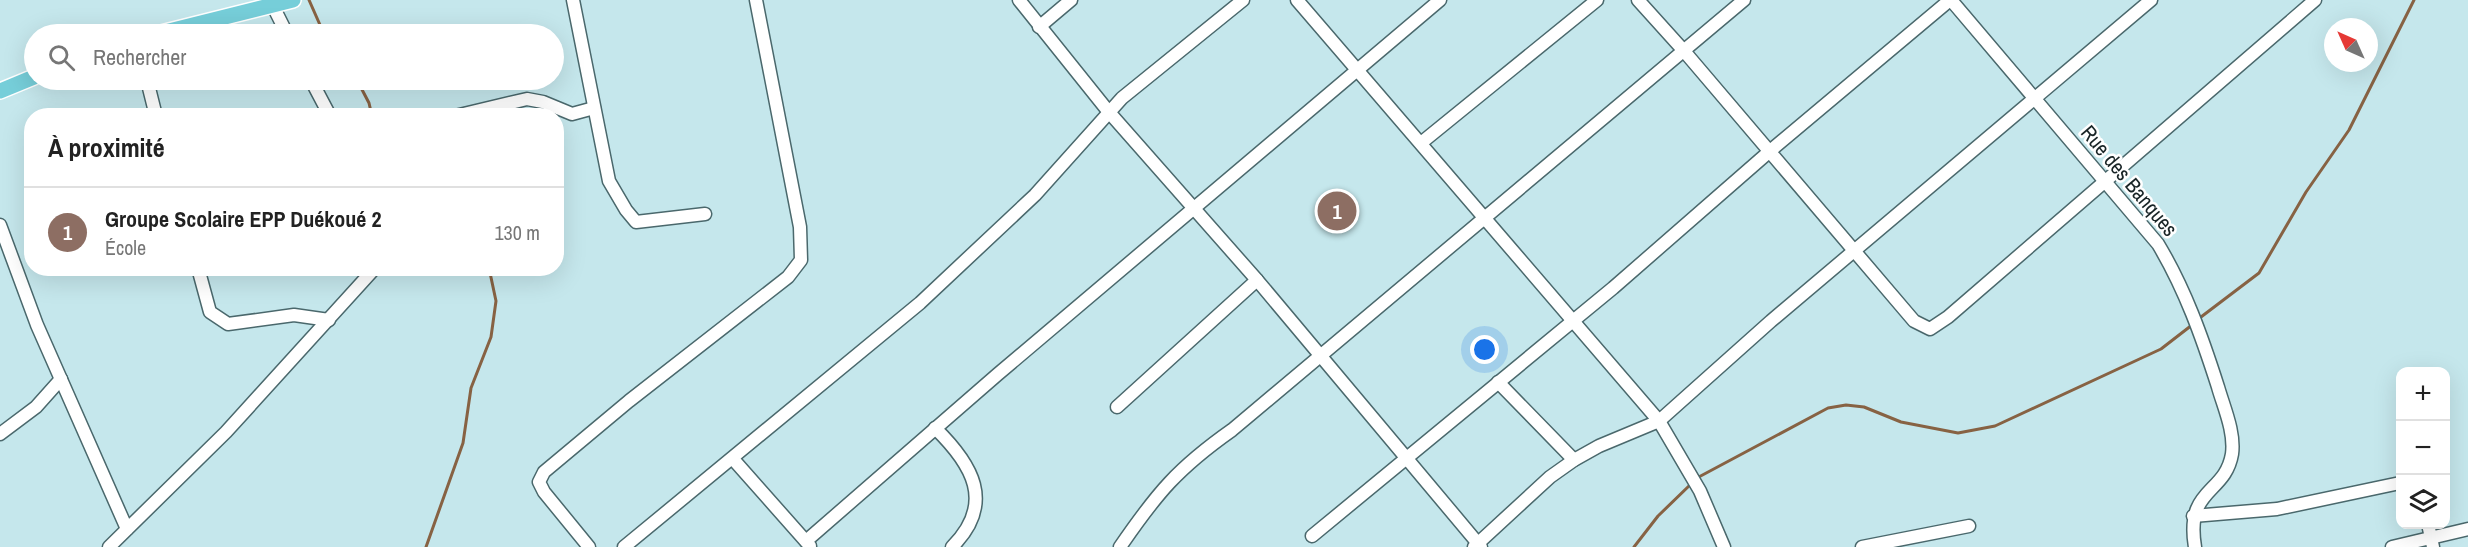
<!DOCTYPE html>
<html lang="fr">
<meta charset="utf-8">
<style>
body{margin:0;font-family:"Archivo Narrow",sans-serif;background:#f6f6f6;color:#222}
.controls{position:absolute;right:18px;bottom:18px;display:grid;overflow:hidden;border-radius:12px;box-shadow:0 6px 24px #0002}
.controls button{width:54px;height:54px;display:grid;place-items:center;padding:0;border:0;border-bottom:2px solid #e0e0e0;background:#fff;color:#222;font:30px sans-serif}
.compass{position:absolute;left:2324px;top:18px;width:54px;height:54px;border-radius:50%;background:#fff;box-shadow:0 6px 24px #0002;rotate:315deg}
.you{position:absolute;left:1485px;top:350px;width:21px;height:21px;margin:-15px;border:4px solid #fff;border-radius:50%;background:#1a73e8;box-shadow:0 0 0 9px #1a73e833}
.badge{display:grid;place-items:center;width:39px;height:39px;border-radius:50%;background:#111827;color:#fff;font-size:20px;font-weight:700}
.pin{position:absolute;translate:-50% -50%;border:3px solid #fff;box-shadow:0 2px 6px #0006}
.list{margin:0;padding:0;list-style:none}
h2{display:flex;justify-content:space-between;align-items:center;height:78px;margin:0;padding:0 24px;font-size:26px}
h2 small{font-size:20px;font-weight:400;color:#767676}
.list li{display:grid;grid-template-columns:39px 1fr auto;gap:18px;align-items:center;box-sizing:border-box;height:90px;padding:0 24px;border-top:2px solid #e0e0e0}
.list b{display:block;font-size:22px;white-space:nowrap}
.list p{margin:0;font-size:20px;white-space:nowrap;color:#767676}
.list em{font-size:20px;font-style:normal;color:#767676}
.icon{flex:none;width:33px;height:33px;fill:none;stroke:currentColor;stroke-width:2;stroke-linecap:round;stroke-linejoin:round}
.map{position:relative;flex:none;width:2468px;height:547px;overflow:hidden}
.search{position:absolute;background:#fff;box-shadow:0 6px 24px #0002;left:24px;top:24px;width:540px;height:66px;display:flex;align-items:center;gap:15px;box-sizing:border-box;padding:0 21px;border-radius:33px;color:#767676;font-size:22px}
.panel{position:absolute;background:#fff;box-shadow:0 6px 24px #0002;left:24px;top:108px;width:540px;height:168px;border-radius:24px}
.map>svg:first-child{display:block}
</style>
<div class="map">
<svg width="2468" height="547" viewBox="0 0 2468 547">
<rect width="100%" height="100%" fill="#c5e7ec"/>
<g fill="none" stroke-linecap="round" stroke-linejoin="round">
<g stroke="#876243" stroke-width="3">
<polyline points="309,0 324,34"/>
<polyline points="357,80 369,103 372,116"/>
<polyline points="2197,320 2259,273 2306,192 2349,130 2414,0"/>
<polyline points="1695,479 1828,408 1846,405 1864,407 1901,422 1958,433 1995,426 2161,349 2192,325"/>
<polyline points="426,547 463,443 471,388 491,337 496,301 489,268"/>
<polyline points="1634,547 1658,516 1691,484"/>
</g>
<defs>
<g id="minor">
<polyline points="270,0 287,34"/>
<polyline points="573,0 609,181 626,210 636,222 705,214"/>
<polyline points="1019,0 1108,111 1257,280 1481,547"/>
<polyline points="1297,0 1659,421 1700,491 1724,547"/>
<polyline points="1638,0 1684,51 1914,321 1930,329 1948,317 2315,0"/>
<path d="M1951,0L2158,244C2185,289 2202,337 2218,387C2224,408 2235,432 2232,454C2225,495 2185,487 2195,547"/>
<polyline points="1039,27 1071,0"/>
<polyline points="147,80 156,116"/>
<polyline points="311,80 330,116"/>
<polyline points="455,116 527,99 543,102 572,114 594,108"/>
<polyline points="1421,143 1597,0"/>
<polyline points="0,225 37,325 127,529"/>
<polyline points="198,268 210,312 228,324 294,315 329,320"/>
<polyline points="1498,382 1574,460"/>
<polyline points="1117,407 1257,280"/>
<path d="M935,428C972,464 996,503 952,547"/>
<polyline points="0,434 36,407 61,379"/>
<polyline points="733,459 810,546"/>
<polyline points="2193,516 2277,509 2400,483"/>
<polyline points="2428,524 2433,547"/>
<polyline points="1312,536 1613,288 1770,151 1950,0"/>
<polyline points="806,541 998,374 1440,0"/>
<polyline points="109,547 226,432 375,268"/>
<polyline points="589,547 544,492 539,482 544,472 629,401 788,277 801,260 800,227 756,0"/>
<polyline points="624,547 920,303 1035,195 1122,98 1243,0"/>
<path d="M1120,547C1157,493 1178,468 1232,430L1744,0"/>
<polyline points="1474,547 1550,477 1574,460 1599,446 1659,421 1771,321 2151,0"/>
<polyline points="1862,547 1969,526"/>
<polyline points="2392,547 2468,529"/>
</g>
<g id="major">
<polyline points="157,34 293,0"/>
<polyline points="0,91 34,77"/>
</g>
</defs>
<use href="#minor" stroke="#4a686c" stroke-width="15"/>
<use href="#major" stroke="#fff" stroke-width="18"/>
<use href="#minor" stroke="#fff" stroke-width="12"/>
<use href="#major" stroke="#76ced9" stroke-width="15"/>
</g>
<g text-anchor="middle" stroke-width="5" stroke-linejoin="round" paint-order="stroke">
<g font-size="21" fill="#182426" stroke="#fff">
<text transform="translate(2129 181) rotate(50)" y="7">Rue des Banques</text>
</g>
</g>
</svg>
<div class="controls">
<button>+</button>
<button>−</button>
<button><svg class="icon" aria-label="layers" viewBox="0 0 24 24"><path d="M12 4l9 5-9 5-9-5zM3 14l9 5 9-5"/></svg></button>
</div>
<svg class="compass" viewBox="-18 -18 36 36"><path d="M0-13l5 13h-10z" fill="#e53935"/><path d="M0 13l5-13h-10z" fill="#767676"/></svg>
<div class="you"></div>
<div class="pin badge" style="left:1337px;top:211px;background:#8d6e63">1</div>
<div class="search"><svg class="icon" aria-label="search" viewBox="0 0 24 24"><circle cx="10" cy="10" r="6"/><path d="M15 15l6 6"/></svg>Rechercher</div>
<section class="panel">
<h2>À proximité<small></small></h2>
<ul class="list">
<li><span class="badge" style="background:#8d6e63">1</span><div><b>Groupe Scolaire EPP Duékoué 2</b><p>École</p></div><em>130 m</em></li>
</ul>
</section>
</div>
